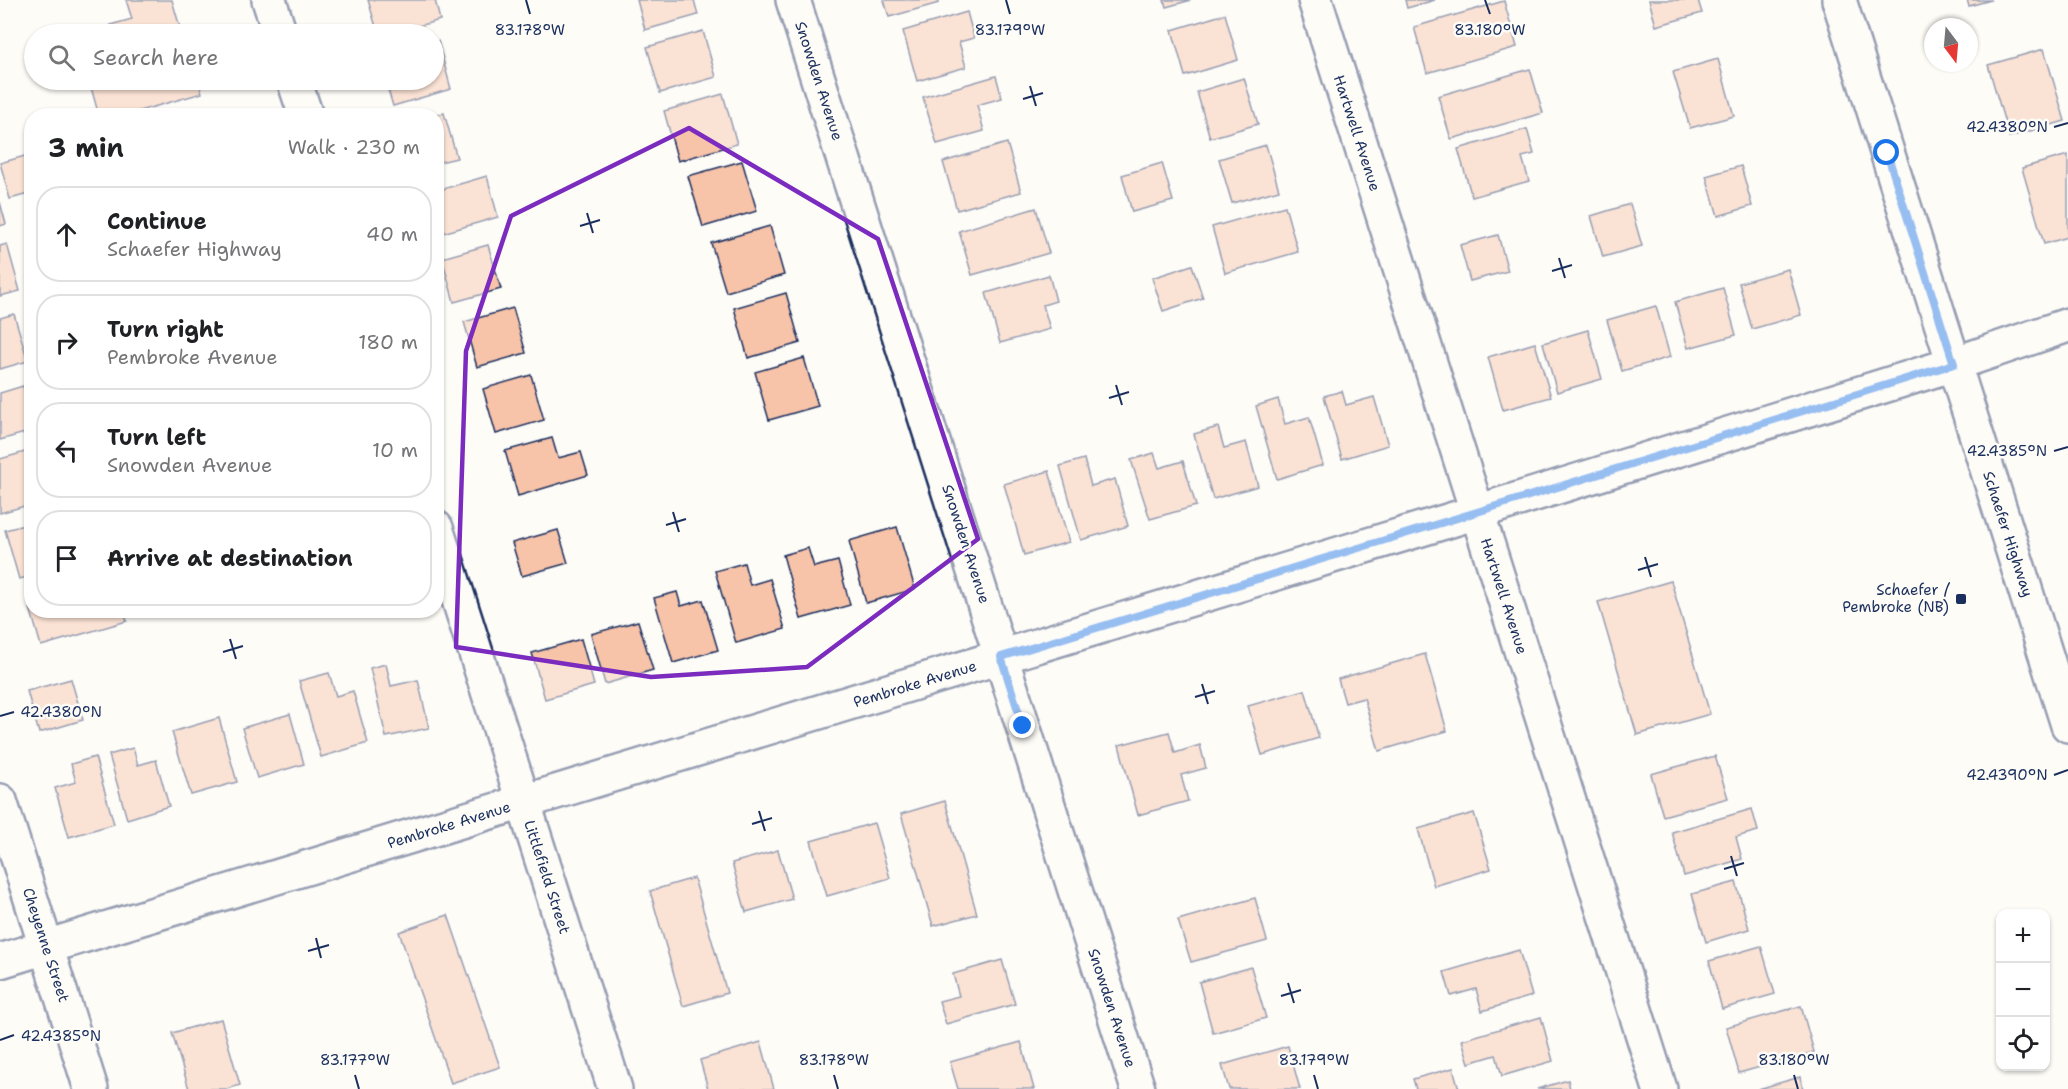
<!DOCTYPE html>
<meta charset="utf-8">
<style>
body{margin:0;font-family:"Shantell Sans",sans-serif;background:#f6f6f6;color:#202124}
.controls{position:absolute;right:18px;bottom:18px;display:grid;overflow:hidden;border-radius:12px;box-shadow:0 2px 4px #0004}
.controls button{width:54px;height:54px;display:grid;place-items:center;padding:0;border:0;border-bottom:2px solid #e0e0e0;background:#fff;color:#202124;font:30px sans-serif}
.compass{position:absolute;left:1924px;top:18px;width:54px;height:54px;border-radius:50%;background:#fff;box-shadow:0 2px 4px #0004;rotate:164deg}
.stop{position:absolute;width:18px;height:18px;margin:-14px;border:4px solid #1a73e8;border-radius:50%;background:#fff}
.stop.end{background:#1a73e8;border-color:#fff;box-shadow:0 2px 6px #0008}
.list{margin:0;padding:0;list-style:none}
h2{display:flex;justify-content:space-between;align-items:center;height:78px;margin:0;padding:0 24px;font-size:26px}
h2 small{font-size:20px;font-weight:400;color:#757577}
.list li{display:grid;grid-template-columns:39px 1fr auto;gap:18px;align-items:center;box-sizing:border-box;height:96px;margin:0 12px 12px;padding:0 12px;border:2px solid #e0e0e0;border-radius:24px}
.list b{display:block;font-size:22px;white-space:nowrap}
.list p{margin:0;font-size:20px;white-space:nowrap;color:#757577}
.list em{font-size:20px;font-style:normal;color:#757577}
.icon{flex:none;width:33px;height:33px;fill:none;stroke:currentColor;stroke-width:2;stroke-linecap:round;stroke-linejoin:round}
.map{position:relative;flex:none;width:2068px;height:1089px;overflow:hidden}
.search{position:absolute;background:#fff;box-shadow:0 2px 4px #0004;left:24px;top:24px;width:420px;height:66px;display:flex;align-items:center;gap:15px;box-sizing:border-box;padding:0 21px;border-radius:33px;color:#757577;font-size:22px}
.panel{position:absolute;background:#fff;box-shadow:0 2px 4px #0004;left:24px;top:108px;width:420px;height:510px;border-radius:24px}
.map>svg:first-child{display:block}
</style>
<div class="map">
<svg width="2068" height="1089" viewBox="0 0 2068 1089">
<rect width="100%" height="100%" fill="#fdfcf7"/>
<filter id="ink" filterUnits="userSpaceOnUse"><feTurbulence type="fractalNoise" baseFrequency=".0167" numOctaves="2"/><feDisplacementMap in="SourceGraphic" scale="12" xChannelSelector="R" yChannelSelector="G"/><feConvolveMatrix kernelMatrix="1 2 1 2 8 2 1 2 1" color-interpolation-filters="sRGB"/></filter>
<g filter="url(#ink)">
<g fill="#f7c3a9" stroke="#1b2f5e" stroke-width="1.5">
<polygon points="126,0 172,0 181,31 168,34 113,34 110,25 132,19"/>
<polygon points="368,0 435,0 440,20 391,34 378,34"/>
<polygon points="637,0 694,0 698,15 645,30"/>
<polygon points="884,0 938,0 939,3 889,17"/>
<polygon points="1164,0 1191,0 1166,7"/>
<polygon points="1405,0 1435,0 1407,8"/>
<polygon points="1649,0 1698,0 1702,13 1656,26"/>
<polygon points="1967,0 1991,0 1969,6"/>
<polygon points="1504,1 1517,47 1427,73 1414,27"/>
<polygon points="967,12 974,38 959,42 966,67 917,81 903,31"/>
<polygon points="1225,14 1238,60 1185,76 1172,30"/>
<polygon points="703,31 716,77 660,93 647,47"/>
<polygon points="438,41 451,89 393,106 385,80 434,80 434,42"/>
<polygon points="2044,49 2065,121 2009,137 1988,65"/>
<polygon points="1718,59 1734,116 1690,128 1673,72"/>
<polygon points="1530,69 1543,113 1451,139 1438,96"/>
<polygon points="996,76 1002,98 977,105 984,131 937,144 923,97"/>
<polygon points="1244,78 1258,124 1210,138 1197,92"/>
<polygon points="89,80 198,80 202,93 122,116 99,116"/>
<polygon points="723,94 737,144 678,161 664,111"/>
<polygon points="444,113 457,158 436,163 436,116 434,116"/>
<polygon points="1527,129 1534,154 1522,157 1529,181 1472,197 1458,149"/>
<polygon points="1007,143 1021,192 957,210 943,162"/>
<polygon points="1266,145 1279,190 1232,203 1219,159"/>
<polygon points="32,154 32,193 10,199 0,163"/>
<polygon points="2068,155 2068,237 2044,244 2022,168"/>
<polygon points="742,161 757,211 703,227 688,176"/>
<polygon points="1162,163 1173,201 1132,212 1122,175"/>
<polygon points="1741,166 1752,206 1718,216 1706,176"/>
<polygon points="487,176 498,217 436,235 436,191"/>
<polygon points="0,202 6,224 0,226"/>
<polygon points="1630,204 1642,246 1603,257 1591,216"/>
<polygon points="1285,206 1298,252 1225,273 1212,227"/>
<polygon points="1036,208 1049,253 972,275 959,231"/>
<polygon points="770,226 784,275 726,292 711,243"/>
<polygon points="1498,235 1508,271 1470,281 1460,245"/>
<polygon points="7,244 20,291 0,296 0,246"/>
<polygon points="488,245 501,289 454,302 442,258"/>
<polygon points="1192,265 1203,298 1163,311 1152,278"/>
<polygon points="1788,269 1801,315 1752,329 1739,283"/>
<polygon points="1049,275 1056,301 1043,305 1050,329 1000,343 986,293"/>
<polygon points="1723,288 1736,335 1688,348 1675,302"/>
<polygon points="786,293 800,343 748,358 734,308"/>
<polygon points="1656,306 1670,357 1622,371 1607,320"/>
<polygon points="513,308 526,353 477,367 464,322"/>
<polygon points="14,314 28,361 0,369 0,318"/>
<polygon points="1588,330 1602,379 1557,392 1543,343"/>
<polygon points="1535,343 1551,397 1503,410 1488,357"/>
<polygon points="804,358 818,406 769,420 755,372"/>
<polygon points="531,375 544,420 496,434 483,389"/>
<polygon points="23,386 32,416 32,431 0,440 0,393"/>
<polygon points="1342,391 1346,405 1374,397 1388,445 1342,459 1324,396"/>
<polygon points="1278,399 1285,424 1309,417 1323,465 1277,479 1256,406"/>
<polygon points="1218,427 1224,448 1246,442 1258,486 1213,499 1194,434"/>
<polygon points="552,438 558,458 581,452 588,475 518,496 505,451"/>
<polygon points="32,450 32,504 0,513 0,459"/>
<polygon points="1154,453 1159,468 1183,461 1196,506 1150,519 1131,460"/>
<polygon points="1084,459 1091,486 1115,479 1128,526 1081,540 1060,466"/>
<polygon points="1049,471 1069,542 1024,555 1004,484"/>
<polygon points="32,523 32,576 19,579 5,530"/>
<polygon points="897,527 915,589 866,603 849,541"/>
<polygon points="558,530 568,563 522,576 512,543"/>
<polygon points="808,548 814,567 838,561 850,605 801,619 783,555"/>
<polygon points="744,563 750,585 770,579 785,629 736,643 715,571"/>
<polygon points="1671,581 1710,714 1637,735 1598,602"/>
<polygon points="677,592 681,606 703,600 718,650 673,663 654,598"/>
<polygon points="32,600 32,610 124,610 127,621 41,646 28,601"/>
<polygon points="638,621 653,670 605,684 591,634"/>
<polygon points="581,639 594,685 545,699 532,653"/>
<polygon points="1425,654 1447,731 1379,751 1364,698 1345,703 1338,679"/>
<polygon points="386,664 391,686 418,680 429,728 386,737 370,668"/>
<polygon points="329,673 336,696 353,691 368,743 321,757 299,681"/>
<polygon points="71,679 83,720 39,733 27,691"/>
<polygon points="1305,690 1319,738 1262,755 1248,706"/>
<polygon points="290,714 304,764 257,778 242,728"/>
<polygon points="219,718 237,782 191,795 172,732"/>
<polygon points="1169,732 1175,753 1200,745 1206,768 1181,775 1188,801 1138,815 1119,745"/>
<polygon points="133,748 138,765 156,760 169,806 127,819 109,755"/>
<polygon points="1715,756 1728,798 1663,816 1651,774"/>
<polygon points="95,757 114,824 69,837 55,788 76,782 71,764"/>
<polygon points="945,801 977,914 933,926 901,814"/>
<polygon points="1752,809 1758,831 1736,837 1742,859 1684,876 1672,832"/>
<polygon points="1474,813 1491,869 1434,886 1418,829"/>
<polygon points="874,823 890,878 827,896 811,841"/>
<polygon points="778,850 792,899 746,912 732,863"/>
<polygon points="694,878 727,993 683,1006 650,891"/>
<polygon points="1736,882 1749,929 1706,942 1692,894"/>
<polygon points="1255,898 1267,941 1191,962 1178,920"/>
<polygon points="448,915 500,1067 451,1083 399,932"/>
<polygon points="1761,946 1775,994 1722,1009 1709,961"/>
<polygon points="1519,950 1532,996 1482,1011 1476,989 1451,996 1444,972"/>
<polygon points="1002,960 1015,1004 946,1024 939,1001 959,996 953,974"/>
<polygon points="1251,967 1266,1018 1213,1033 1199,982"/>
<polygon points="1801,1006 1814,1052 1739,1073 1726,1027"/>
<polygon points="1541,1017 1553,1061 1502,1076 1496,1055 1469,1063 1462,1040"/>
<polygon points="221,1019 240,1085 227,1089 189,1089 172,1033"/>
<polygon points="761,1042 774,1089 708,1089 700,1060"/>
<polygon points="1021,1042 1034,1089 958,1089 950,1062"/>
<polygon points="1288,1046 1300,1089 1229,1089 1222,1065"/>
<polygon points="1453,1068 1459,1089 1416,1089 1413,1079"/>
<polygon points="1800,1077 1803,1089 1758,1089"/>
<polygon points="1568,1080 1570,1089 1537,1089"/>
</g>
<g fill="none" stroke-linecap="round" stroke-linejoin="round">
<defs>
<g id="street">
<polyline points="269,0 280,34"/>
<polyline points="793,0 1138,1089"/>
<polyline points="1315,0 1660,1089"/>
<polyline points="294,80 306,116"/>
<polyline points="436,528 615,1089"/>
<polyline points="0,801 91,1089"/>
</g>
<g id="secondary">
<polyline points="1839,0 2068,725"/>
<polyline points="0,961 1477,512 1954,364 2068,325"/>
</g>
</defs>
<use href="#street" stroke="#1b2f5e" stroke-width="38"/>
<use href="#secondary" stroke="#1b2f5e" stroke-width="38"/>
<use href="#street" stroke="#fdfcf7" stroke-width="33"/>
<use href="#secondary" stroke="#fdfcf7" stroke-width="33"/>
</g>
</g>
<g fill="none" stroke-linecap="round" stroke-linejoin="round" filter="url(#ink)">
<polyline stroke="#1a73e8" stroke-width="8" points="1023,726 1001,657 1477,512 1954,364 1887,153"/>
</g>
<path d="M0 0H2068V1089H0ZM689,128L878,239L978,539L807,667L651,677L456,647L466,351L511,216Z" fill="#fdfcf7" fill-opacity=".55" fill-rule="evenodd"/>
<path fill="none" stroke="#7b2cbf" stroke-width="4.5" stroke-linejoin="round" d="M689,128L878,239L978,539L807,667L651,677L456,647L466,351L511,216Z"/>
<path fill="none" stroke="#1b2f5e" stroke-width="2" d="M526,0L530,14M1006,0L1010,14M1485,0L1490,14M1030,86L1036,106M1023,99L1043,93M2054,127L2068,123M587,213L593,233M580,226L600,220M1559,258L1565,278M1552,271L1572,265M1116,385L1122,405M1109,398L1129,392M2054,451L2068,447M673,512L679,532M666,525L686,519M1645,557L1651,577M1638,570L1658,564M230,639L236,659M223,652L243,646M1202,684L1208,704M1195,697L1215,691M0,716L14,712M2054,775L2068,770M759,811L765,831M752,824L772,818M1731,856L1737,876M1724,869L1744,863M316,938L321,958M308,951L329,945M1288,983L1294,1003M1281,996L1301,990M0,1040L14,1035M355,1075L359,1089M834,1075L838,1089M1314,1075L1318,1089M1794,1075L1798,1089"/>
<rect fill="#1b2f5e" stroke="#fdfcf7" stroke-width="2" x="1955" y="593" width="12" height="12" rx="3"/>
<g text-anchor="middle" stroke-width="5" stroke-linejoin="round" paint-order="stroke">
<g font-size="15" fill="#1b2f5e" stroke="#fdfcf7">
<text transform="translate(819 81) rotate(72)" y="5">Snowden Avenue</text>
<text transform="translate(1357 133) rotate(72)" y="5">Hartwell Avenue</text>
<text transform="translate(2008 534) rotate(72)" y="5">Schaefer Highway</text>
<text transform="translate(966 544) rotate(72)" y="5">Snowden Avenue</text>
<text transform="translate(1504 596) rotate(72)" y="5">Hartwell Avenue</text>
<text transform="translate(915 684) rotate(-17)" y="5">Pembroke Avenue</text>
<text transform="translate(449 825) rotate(-17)" y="5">Pembroke Avenue</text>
<text transform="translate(547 877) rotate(72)" y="5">Littlefield Street</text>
<text transform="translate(46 945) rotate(72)" y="5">Cheyenne Street</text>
<text transform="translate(1112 1008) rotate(72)" y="5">Snowden Avenue</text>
</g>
<g font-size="15" fill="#1b2f5e" stroke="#fdfcf7" text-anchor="end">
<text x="1949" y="595">Schaefer /<tspan x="1949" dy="17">Pembroke (NB)</tspan></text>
</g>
</g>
<g font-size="15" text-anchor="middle" fill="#1b2f5e" stroke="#fdfcf7" stroke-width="5" stroke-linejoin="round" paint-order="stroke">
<text x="530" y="35">83.178°W</text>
<text x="1010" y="35">83.179°W</text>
<text x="1490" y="35">83.180°W</text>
<text x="2007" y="132">42.4380°N</text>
<text x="2007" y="456">42.4385°N</text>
<text x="61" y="717">42.4380°N</text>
<text x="2007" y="780">42.4390°N</text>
<text x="61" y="1041">42.4385°N</text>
<text x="355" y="1065">83.177°W</text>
<text x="834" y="1065">83.178°W</text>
<text x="1314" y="1065">83.179°W</text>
<text x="1794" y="1065">83.180°W</text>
</g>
</svg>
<div class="controls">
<button>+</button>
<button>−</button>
<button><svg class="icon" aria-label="locate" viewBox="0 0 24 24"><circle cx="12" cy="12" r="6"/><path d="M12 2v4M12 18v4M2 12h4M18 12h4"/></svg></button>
</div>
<svg class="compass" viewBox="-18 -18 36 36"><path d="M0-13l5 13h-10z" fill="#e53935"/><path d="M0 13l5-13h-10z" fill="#757577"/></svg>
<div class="stop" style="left:1887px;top:153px"></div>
<div class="stop end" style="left:1023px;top:726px"></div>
<div class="search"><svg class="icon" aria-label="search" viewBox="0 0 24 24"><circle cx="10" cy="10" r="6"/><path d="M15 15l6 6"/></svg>Search here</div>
<section class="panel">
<h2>3 min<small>Walk · 230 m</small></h2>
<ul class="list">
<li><svg class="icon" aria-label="ahead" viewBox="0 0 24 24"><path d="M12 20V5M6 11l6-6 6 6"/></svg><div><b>Continue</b><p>Schaefer Highway</p></div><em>40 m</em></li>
<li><svg class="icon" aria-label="right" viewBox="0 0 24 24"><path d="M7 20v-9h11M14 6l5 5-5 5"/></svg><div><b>Turn right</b><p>Pembroke Avenue</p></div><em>180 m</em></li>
<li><svg class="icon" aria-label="left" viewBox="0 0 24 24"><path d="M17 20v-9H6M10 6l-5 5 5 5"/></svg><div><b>Turn left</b><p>Snowden Avenue</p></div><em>10 m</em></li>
<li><svg class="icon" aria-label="arrive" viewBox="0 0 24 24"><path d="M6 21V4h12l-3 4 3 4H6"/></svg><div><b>Arrive at destination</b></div></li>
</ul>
</section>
</div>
